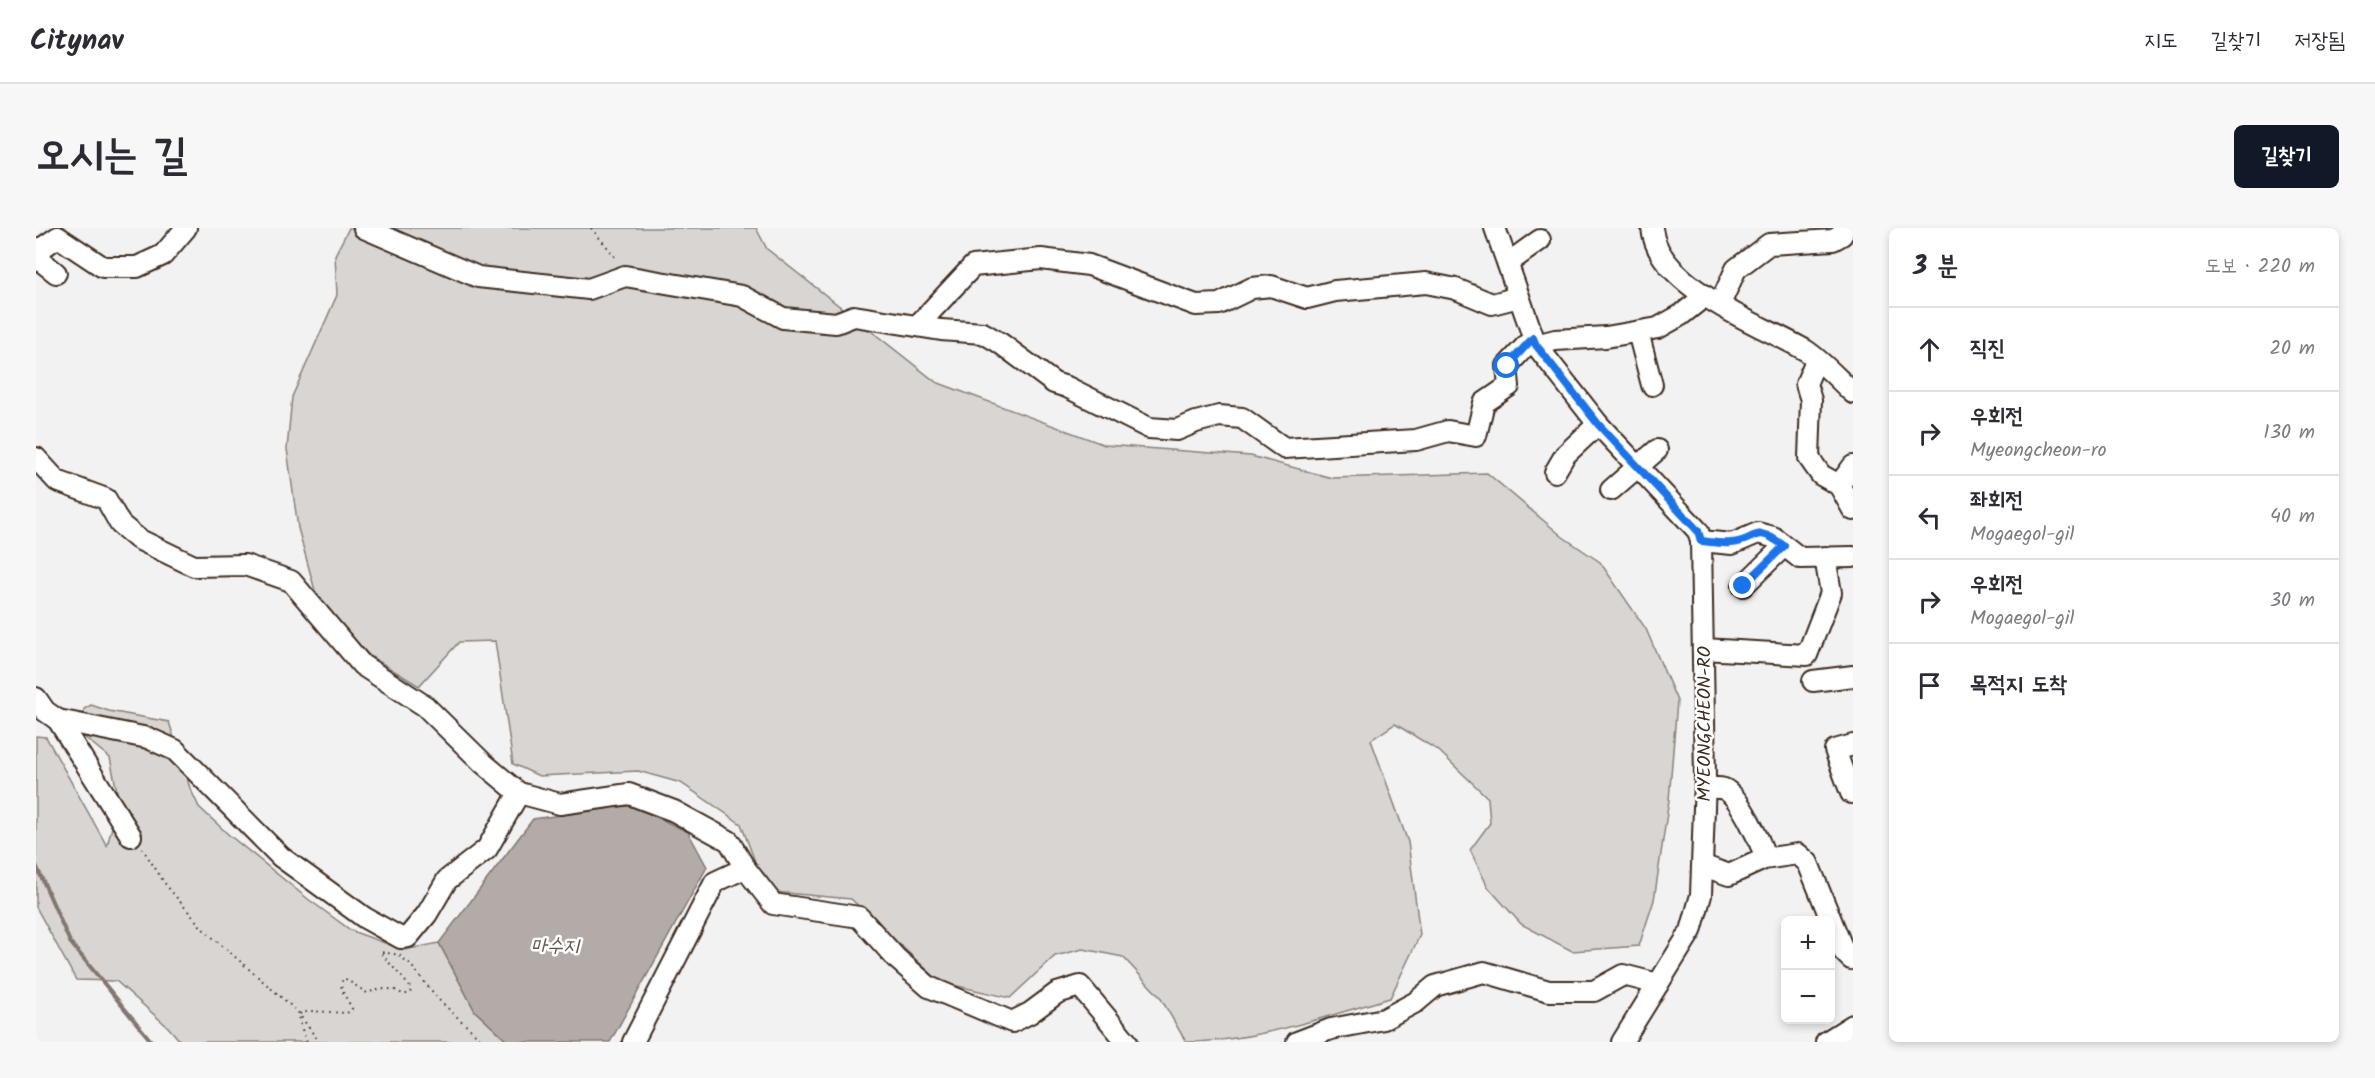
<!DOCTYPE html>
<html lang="ko">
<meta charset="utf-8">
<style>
body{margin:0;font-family:Kalam,"Poor Story",sans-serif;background:#f7f7f7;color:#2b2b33}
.controls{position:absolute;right:18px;bottom:18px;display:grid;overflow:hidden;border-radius:9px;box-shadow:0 3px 9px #0003}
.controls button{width:54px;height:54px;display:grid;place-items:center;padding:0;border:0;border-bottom:2px solid #e1e1e2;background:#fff;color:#2b2b33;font:30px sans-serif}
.stop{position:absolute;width:18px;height:18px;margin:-14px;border:4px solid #1a73e8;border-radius:50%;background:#fff}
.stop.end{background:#1a73e8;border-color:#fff;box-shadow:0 2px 6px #0008}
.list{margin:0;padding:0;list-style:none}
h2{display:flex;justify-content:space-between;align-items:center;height:78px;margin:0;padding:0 24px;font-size:26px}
h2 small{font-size:20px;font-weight:400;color:#7c7c81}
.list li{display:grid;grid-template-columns:39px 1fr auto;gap:18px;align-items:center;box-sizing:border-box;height:84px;padding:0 24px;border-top:2px solid #e1e1e2}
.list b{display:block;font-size:22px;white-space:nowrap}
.list p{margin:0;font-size:20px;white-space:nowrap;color:#7c7c81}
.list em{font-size:20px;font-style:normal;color:#7c7c81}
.icon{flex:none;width:33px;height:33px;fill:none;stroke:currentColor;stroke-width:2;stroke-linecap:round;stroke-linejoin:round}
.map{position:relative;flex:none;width:1817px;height:814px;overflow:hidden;border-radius:9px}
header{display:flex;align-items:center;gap:36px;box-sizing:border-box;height:84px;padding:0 30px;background:#fff;border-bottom:2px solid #e1e1e2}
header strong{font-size:28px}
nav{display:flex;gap:33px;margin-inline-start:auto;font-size:21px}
.intro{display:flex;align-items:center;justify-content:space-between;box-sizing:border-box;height:144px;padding:0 36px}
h1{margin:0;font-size:42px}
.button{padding:15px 27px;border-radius:9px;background:#111827;color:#fff;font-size:21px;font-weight:700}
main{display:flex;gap:36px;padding:0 36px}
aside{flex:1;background:#fff;border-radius:9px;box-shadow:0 3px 9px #0003}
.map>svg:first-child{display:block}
</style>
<header>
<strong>Citynav</strong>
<nav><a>지도</a><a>길찾기</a><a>저장됨</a></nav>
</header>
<div class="intro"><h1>오시는 길</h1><a class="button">길찾기</a></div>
<main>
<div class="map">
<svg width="1817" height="814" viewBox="0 0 1817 814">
<rect width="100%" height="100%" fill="#f3f2f2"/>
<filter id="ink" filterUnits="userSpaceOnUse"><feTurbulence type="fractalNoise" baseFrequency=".0167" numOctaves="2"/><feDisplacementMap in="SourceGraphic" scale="12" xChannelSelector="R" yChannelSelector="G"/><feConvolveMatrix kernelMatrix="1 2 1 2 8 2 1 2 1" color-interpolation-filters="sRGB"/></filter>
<g filter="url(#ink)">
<g fill="#d8d5d2" stroke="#8a8078" stroke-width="1.5">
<path d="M313,0H720L731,21L900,154L1069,217L1215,228L1296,250L1451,245L1527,309L1564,334L1610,401L1641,473L1633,572L1618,672L1603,718L1536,723L1485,696L1452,659L1434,622L1454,595L1452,570L1403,523L1359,496L1335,512L1372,614L1384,707L1354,770C1288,789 1219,814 1150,814L1124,769L1087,729L1047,721L1019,728L974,770L904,754L815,671L739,664L724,647L705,596L645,555L602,543L503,548L477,536L459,413L423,414L383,458L334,428L284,381L262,300L251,221L256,169L301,67L299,27Z"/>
<polygon points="55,477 73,483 133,494 154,560 163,579 193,607 272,671 316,703 368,722 403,715 439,783 472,814 145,814 132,799 80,753 40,752 0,679 0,508 10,509 71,618 83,573 74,530 47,508 48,481"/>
</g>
<polygon fill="#b2aba7" stroke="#827770" stroke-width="1.5" points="595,577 652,604 671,639 574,814 472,814 439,783 403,715 497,591"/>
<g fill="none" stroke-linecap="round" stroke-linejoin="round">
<polyline stroke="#827770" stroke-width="4" points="0,637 34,714 116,814"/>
<defs>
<g id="minor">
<polyline points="328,0 442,49 553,61 589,48 706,68 747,90 800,95 818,88 905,102 947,105 964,115 1018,155 1031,159 1113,200 1141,202 1160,194 1183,188 1206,190 1248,220 1380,212 1412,203 1440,208 1448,175 1473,158 1471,138 1497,110"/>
<polyline points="1459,0 1500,117 1562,196 1662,303 1665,313 1669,551 1665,667 1655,703 1586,814"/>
<path d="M1616,0C1621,59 1724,96 1769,122C1786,133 1802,151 1817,165"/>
<polyline points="0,24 22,9 67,39 101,39 127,27 150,0"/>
<polyline points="0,29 20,45"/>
<polyline points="1472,35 1504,12"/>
<polyline points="1684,76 1700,41 1733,16 1797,12 1806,7 1808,0"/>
<polyline points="881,98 937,38 1005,31 1053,37 1160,77 1183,76 1216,60 1235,58 1271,70 1299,63 1390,55 1420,61 1456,76 1483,69"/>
<polyline points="1602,104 1616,157"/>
<polyline points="1500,117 1519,112 1570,109 1622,100 1645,87 1669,68"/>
<polyline points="1780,132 1770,156 1775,172 1773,230 1785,247 1803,257"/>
<polyline points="0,230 21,253 70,271 84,296 102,311 158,338 209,337 255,353 326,437 389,478 447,535 483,565 524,576 593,566 638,583 693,613 709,640 737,676 823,689 860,730 893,759 976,794 994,785 1021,765 1044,758 1091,814"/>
<polyline points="1519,244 1529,227 1562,196"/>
<polyline points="1803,257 1817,282"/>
<polyline points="1803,257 1817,238"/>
<polyline points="1575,262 1621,222"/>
<polyline points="1665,313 1696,316 1722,305 1737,309 1764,330 1817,329"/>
<polyline points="1707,358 1748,318"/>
<polyline points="1667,421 1771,427 1795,365 1789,329"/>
<polyline points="1777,453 1817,448"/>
<polyline points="0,470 9,483 22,492 112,510 139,522 245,629 329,690 365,710 372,709 391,686 411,652 451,621 483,565"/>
<polyline points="22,492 95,608"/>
<path d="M1669,560C1674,560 1683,559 1688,561C1704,568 1724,614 1730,630"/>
<polyline points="1815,565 1799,522 1817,517"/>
<polyline points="1668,638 1693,647 1728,631 1762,626 1772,635 1808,724 1815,731 1817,730"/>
<polyline points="597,814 679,654 709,640"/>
<polyline points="1261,814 1295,801 1348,791 1380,774 1399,758 1448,744 1513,763 1558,763 1587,747 1622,756"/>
<polyline points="1790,814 1817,797"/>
</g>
</defs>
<use href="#minor" stroke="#3b2a1e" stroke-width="24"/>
<g stroke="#3b2a1e" stroke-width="2" stroke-dasharray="1.5 4.5" stroke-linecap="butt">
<polyline points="555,0 578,27 579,33"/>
<polyline points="106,620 130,657 167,701 261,783 283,814"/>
<polyline points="363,728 373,735 404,773 448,814"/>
<path d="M271,814L265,799L263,786L274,783L311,785L316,781C312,771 300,759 308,750L331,765C342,761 357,758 366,766H374L375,760L344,724L365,727"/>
</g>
<use href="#minor" stroke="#fff" stroke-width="20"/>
</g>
</g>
<g fill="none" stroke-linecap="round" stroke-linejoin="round" filter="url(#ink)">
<path stroke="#1a73e8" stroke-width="8" d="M1471,138L1497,110L1500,117L1562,196L1662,303L1665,313C1675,314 1685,316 1695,315C1721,314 1717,294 1748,318L1707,358"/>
</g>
<g text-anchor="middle" stroke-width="5" stroke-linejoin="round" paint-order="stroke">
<g font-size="18" fill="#3b2a1e" stroke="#fff">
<text transform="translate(1668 496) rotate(-90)" y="6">MYEONGCHEON-RO</text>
</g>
<g font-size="20" font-style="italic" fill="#65574e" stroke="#fff">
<text x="519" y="724">마수지</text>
</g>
</g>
</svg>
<div class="controls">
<button>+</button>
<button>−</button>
</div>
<div class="stop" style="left:1471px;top:138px"></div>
<div class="stop end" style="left:1707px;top:358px"></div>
</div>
<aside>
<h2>3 분<small>도보 · 220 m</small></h2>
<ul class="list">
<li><svg class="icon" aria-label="ahead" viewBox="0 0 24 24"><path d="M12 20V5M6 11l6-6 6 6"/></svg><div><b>직진</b></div><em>20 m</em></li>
<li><svg class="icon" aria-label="right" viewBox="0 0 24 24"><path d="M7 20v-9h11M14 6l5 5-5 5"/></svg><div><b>우회전</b><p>Myeongcheon-ro</p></div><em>130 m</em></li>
<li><svg class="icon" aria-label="left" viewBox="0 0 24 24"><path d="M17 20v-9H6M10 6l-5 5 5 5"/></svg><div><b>좌회전</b><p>Mogaegol-gil</p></div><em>40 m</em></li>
<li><svg class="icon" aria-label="right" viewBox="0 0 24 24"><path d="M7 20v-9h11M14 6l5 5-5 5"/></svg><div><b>우회전</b><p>Mogaegol-gil</p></div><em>30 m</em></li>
<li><svg class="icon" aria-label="arrive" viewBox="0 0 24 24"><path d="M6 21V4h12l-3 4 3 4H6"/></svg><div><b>목적지 도착</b></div></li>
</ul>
</aside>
</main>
